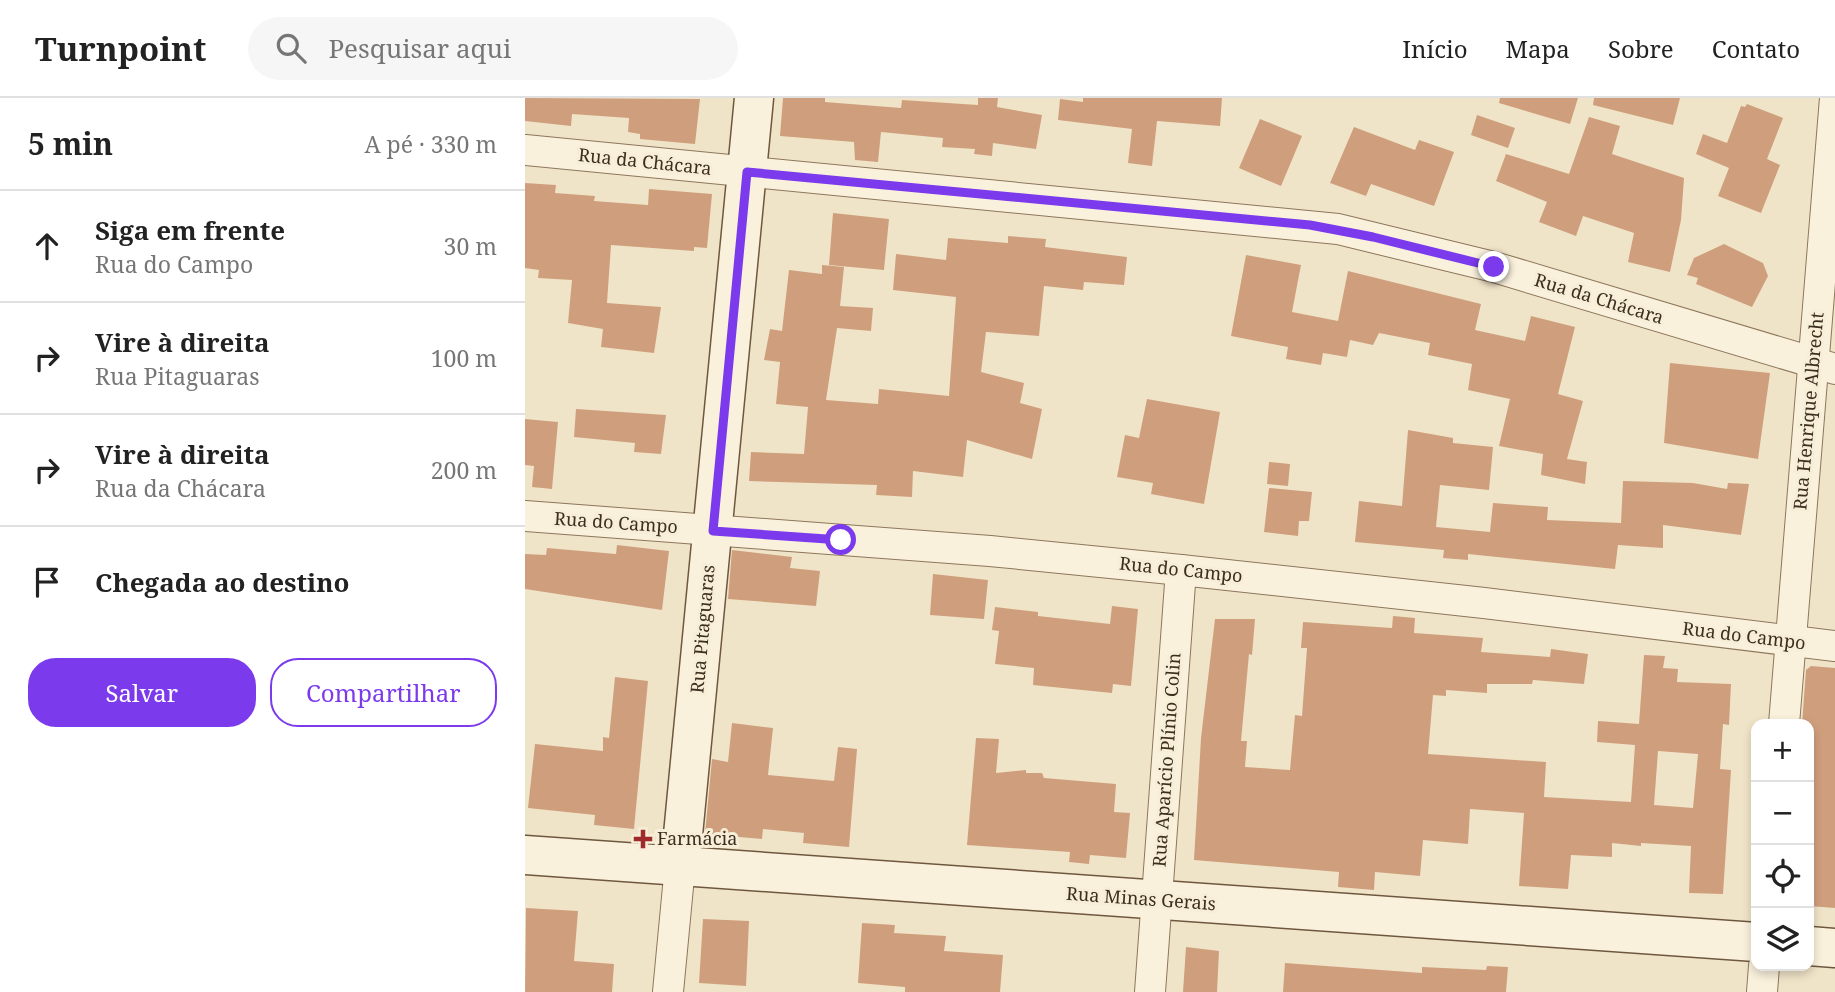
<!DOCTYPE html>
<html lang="pt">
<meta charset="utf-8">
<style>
body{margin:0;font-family:"Noto Serif",serif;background:#f6f6f6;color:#222}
.controls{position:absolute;right:21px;bottom:21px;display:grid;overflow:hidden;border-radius:14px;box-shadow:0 4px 10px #0003}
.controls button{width:63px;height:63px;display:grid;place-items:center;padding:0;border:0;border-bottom:2px solid #e0e0e0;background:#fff;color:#222;font:35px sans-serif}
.stop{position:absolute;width:21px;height:21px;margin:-16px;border:5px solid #7c3aed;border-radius:50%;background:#fff}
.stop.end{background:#7c3aed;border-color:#fff;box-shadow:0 2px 7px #0008}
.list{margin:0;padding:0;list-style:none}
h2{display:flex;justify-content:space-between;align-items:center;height:91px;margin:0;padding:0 28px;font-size:30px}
h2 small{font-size:23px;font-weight:400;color:#767676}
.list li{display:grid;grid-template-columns:46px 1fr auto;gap:21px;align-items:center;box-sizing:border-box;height:112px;padding:0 28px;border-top:2px solid #e0e0e0}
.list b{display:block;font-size:26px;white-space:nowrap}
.list p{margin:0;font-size:23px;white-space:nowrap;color:#767676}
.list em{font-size:23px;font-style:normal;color:#767676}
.actions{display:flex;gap:14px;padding:21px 28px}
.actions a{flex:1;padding:16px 0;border:2px solid #7c3aed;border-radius:28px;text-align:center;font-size:24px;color:#7c3aed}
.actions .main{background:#7c3aed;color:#fff}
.icon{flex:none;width:38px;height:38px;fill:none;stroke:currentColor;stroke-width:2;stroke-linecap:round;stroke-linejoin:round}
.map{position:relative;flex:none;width:1310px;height:894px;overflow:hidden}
header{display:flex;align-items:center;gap:42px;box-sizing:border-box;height:98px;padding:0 35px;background:#fff;border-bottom:2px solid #e0e0e0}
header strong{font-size:33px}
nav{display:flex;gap:38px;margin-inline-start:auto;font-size:24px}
.search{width:490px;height:63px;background:#f6f6f6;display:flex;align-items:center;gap:18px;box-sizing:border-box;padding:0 24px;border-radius:38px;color:#767676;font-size:26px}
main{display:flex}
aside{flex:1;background:#fff}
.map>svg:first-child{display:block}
</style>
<header>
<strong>Turnpoint</strong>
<div class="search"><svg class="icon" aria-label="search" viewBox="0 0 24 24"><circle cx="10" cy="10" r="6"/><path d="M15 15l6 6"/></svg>Pesquisar aqui</div>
<nav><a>Início</a><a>Mapa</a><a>Sobre</a><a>Contato</a></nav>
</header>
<main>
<aside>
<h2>5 min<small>A pé · 330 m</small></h2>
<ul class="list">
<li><svg class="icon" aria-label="ahead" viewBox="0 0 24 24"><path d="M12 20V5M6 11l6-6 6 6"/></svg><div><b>Siga em frente</b><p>Rua do Campo</p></div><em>30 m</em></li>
<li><svg class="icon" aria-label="right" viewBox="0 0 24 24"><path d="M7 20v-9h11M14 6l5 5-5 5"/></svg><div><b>Vire à direita</b><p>Rua Pitaguaras</p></div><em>100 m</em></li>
<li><svg class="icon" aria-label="right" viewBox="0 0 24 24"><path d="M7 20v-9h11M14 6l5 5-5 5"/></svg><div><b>Vire à direita</b><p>Rua da Chácara</p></div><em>200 m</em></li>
<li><svg class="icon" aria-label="arrive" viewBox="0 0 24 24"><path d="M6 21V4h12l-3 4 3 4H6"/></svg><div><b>Chegada ao destino</b></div></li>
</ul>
<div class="actions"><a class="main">Salvar</a><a>Compartilhar</a></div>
</aside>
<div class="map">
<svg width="1310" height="894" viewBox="0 0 1310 894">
<rect width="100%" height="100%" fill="#f0e4c8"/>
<g fill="#cf9f7d" fill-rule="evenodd">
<polygon points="0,0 175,1 170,46 115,41 115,36 103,34 104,20 47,16 46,28 0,23"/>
<polygon points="258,0 300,0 300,4 376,10 377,2 453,7 453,0 473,0 472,9 517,17 511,51 468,45 467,58 449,56 450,51 417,49 418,40 356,34 353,64 330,62 329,44 255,38"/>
<polygon points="558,0 697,0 695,28 632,23 627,68 603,65 607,31 533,22 535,1 558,4"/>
<polygon points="975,0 1053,0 1045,26 974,5"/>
<polygon points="1069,0 1155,0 1148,27 1068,7"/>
<polygon points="1222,6 1258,20 1242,61 1255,67 1236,115 1193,98 1204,70 1171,56 1178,36 1202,45 1216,8 1220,9"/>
<polygon points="952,17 990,30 983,50 946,37"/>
<polygon points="1064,19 1095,28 1087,56 1159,80 1156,122 1145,174 1103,164 1109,135 1058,118 1051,138 1014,124 1022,104 971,83 981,56 1044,76"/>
<polygon points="735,21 777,38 756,88 714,70"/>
<polygon points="829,29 890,52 894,42 929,54 909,108 846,86 841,98 805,85"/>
<polygon points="0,85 31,87 30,95 70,98 69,103 123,107 124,91 187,96 182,150 169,149 169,153 86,147 82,205 136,209 129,255 76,249 78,231 43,225 47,182 13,180 14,172 0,170"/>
<polygon points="308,115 364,121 359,172 304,167"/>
<polygon points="483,138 521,141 520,149 602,159 599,187 559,184 558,192 519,188 514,238 461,234 456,274 499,285 495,305 517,311 507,361 442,342 438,379 388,373 387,399 351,397 352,387 224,383 226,354 279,356 283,309 251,306 255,264 239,262 245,231 257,233 264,172 297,176 297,167 319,169 315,208 348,210 346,233 312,230 301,302 353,306 354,291 424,298 431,199 368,192 371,156 421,162 423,140 483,145"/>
<polygon points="1199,146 1238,165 1243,178 1227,209 1171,186 1173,180 1162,177 1169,160"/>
<polygon points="721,157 776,167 767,214 813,223 823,173 956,206 950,232 1000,243 1006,218 1050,229 1033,296 1058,303 1042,361 1062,364 1060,386 1016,377 1018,356 974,348 985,301 943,292 947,266 903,257 905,245 854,235 848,247 825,242 822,259 798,255 796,267 761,261 763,249 706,238"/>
<polygon points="1145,265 1245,275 1233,361 1139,345"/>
<polygon points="622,301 695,314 679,406 626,396 628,385 592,379 600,337 614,340"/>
<polygon points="51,311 141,317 136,356 109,354 110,345 49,339"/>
<polygon points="0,321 33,324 27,391 7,389 9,368 0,367"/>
<polygon points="883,332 928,340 928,345 968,349 964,392 915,387 911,429 965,434 968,405 1023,409 1022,422 1096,425 1098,383 1168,385 1202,391 1203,385 1224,386 1216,437 1138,427 1138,450 1093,447 1090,471 943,456 943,462 918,460 919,452 830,444 834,403 877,408"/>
<polygon points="744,364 765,366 763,388 742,386"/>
<polygon points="744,390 787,394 784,423 774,423 773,438 739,434"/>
<polygon points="92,447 144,453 137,512 0,491 0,456 21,457 22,450 91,456"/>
<polygon points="207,452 267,459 265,470 295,473 291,508 203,501"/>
<polygon points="408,476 463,482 459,521 405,517"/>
<polygon points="587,508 613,511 606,588 588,586 587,595 508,587 509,570 470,566 474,533 467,532 470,509 513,514 513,518 585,526"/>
<path d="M868,518L890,520L889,535L958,540L956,554L1025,559L1026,551L1063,556L1059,586L1008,582L1007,586H962V595L921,592V598L908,597L903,656L1021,664L1019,699L1106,704L1110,647L1072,644L1073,623L1114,626L1119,557L1140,558L1138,570L1153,571L1152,584L1206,586L1204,627L1198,626L1195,671L1206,672L1198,796L1164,795L1166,748L1116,745V748L1087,745V759L1046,757L1043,791L994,788L999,715L945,711L943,746L898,742L895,778L850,774L849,792L813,789L814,774L669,762L676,640L690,521H730L727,557L724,556L716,643H722L720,669L765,672L770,617L777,618L782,550H776L778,524L867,530ZM1133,653L1173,656L1168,710L1129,707Z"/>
<polygon points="1286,568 1310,570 1310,810 1284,808 1284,626 1277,626 1281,572"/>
<polygon points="90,579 123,583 109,731 69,727 70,717 3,710 10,646 78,653 78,639 84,640"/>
<polygon points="207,625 248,630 243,677 309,683 313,649 332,651 324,749 278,745 279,735 238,731 237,741 180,736 187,661 203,664"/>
<polygon points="451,640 474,641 471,675 501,672 501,675 517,675 519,680 591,686 589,714 605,715 601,760 565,757 564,766 544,764 545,754 442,747"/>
<polygon points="1,810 53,813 49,863 89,866 87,894 0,894"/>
<polygon points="178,821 224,823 221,888 174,885"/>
<polygon points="337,825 370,827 369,835 421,838 419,853 478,857 475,894 380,894 380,889 333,885"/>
<polygon points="661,849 694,853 692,894 658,894"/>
<polygon points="760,865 897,875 897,869 961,872 962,868 983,869 981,894 758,894"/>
</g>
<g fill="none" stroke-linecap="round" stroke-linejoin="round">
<defs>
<g id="street">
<polyline points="0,52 813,131 969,169 1310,271"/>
<polyline points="0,418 465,453 656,472 959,505 1310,548"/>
<polyline points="1259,626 1310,0"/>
<polyline points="143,894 155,768"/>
<polyline points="625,894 656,472"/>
<polyline points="1237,894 1239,868"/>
</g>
<g id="secondary">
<polyline points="0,757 1231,844"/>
<polyline points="155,768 229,0"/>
<polyline points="1284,848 1310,850"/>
</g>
</defs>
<use href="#street" stroke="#8d765c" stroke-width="32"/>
<use href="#secondary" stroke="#6f573f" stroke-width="41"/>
<use href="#street" stroke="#faf1dc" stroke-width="30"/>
<use href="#secondary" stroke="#faf1dc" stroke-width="38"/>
</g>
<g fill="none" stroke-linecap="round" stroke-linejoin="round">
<polyline stroke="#7c3aed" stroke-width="9" points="316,442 188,433 222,74 785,127 848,139 969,169"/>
</g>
<path fill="#9e2a2b" stroke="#f7eed8" stroke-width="2.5" d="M114.5 730.5h7v7h7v7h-7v7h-7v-7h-7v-7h7z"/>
<g text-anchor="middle" stroke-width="6" stroke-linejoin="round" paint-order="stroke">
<g font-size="18" fill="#3d2e20" stroke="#f7eed8">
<text transform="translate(120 64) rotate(6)" y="6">Rua da Chácara</text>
<text transform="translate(1074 201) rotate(17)" y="6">Rua da Chácara</text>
<text transform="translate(1284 313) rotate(-85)" y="6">Rua Henrique Albrecht</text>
<text transform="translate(91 425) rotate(4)" y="6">Rua do Campo</text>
<text transform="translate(656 472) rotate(6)" y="6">Rua do Campo</text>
<text transform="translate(178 531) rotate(-85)" y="6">Rua Pitaguaras</text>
<text transform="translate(1219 538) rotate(7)" y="6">Rua do Campo</text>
<text transform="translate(642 662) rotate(-86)" y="6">Rua Aparício Plínio Colin</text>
<text transform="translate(616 801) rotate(4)" y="6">Rua Minas Gerais</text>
</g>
<g font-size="18" fill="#3d2e20" stroke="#f7eed8" text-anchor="start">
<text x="132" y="747">Farmácia</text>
</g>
</g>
</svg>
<div class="controls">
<button>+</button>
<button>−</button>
<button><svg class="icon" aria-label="locate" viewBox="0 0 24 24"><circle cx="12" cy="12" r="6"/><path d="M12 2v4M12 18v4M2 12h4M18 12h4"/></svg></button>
<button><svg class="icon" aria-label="layers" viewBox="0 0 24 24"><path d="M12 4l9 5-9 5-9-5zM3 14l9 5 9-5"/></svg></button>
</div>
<div class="stop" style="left:316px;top:442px"></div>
<div class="stop end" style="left:969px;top:169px"></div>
</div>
</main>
